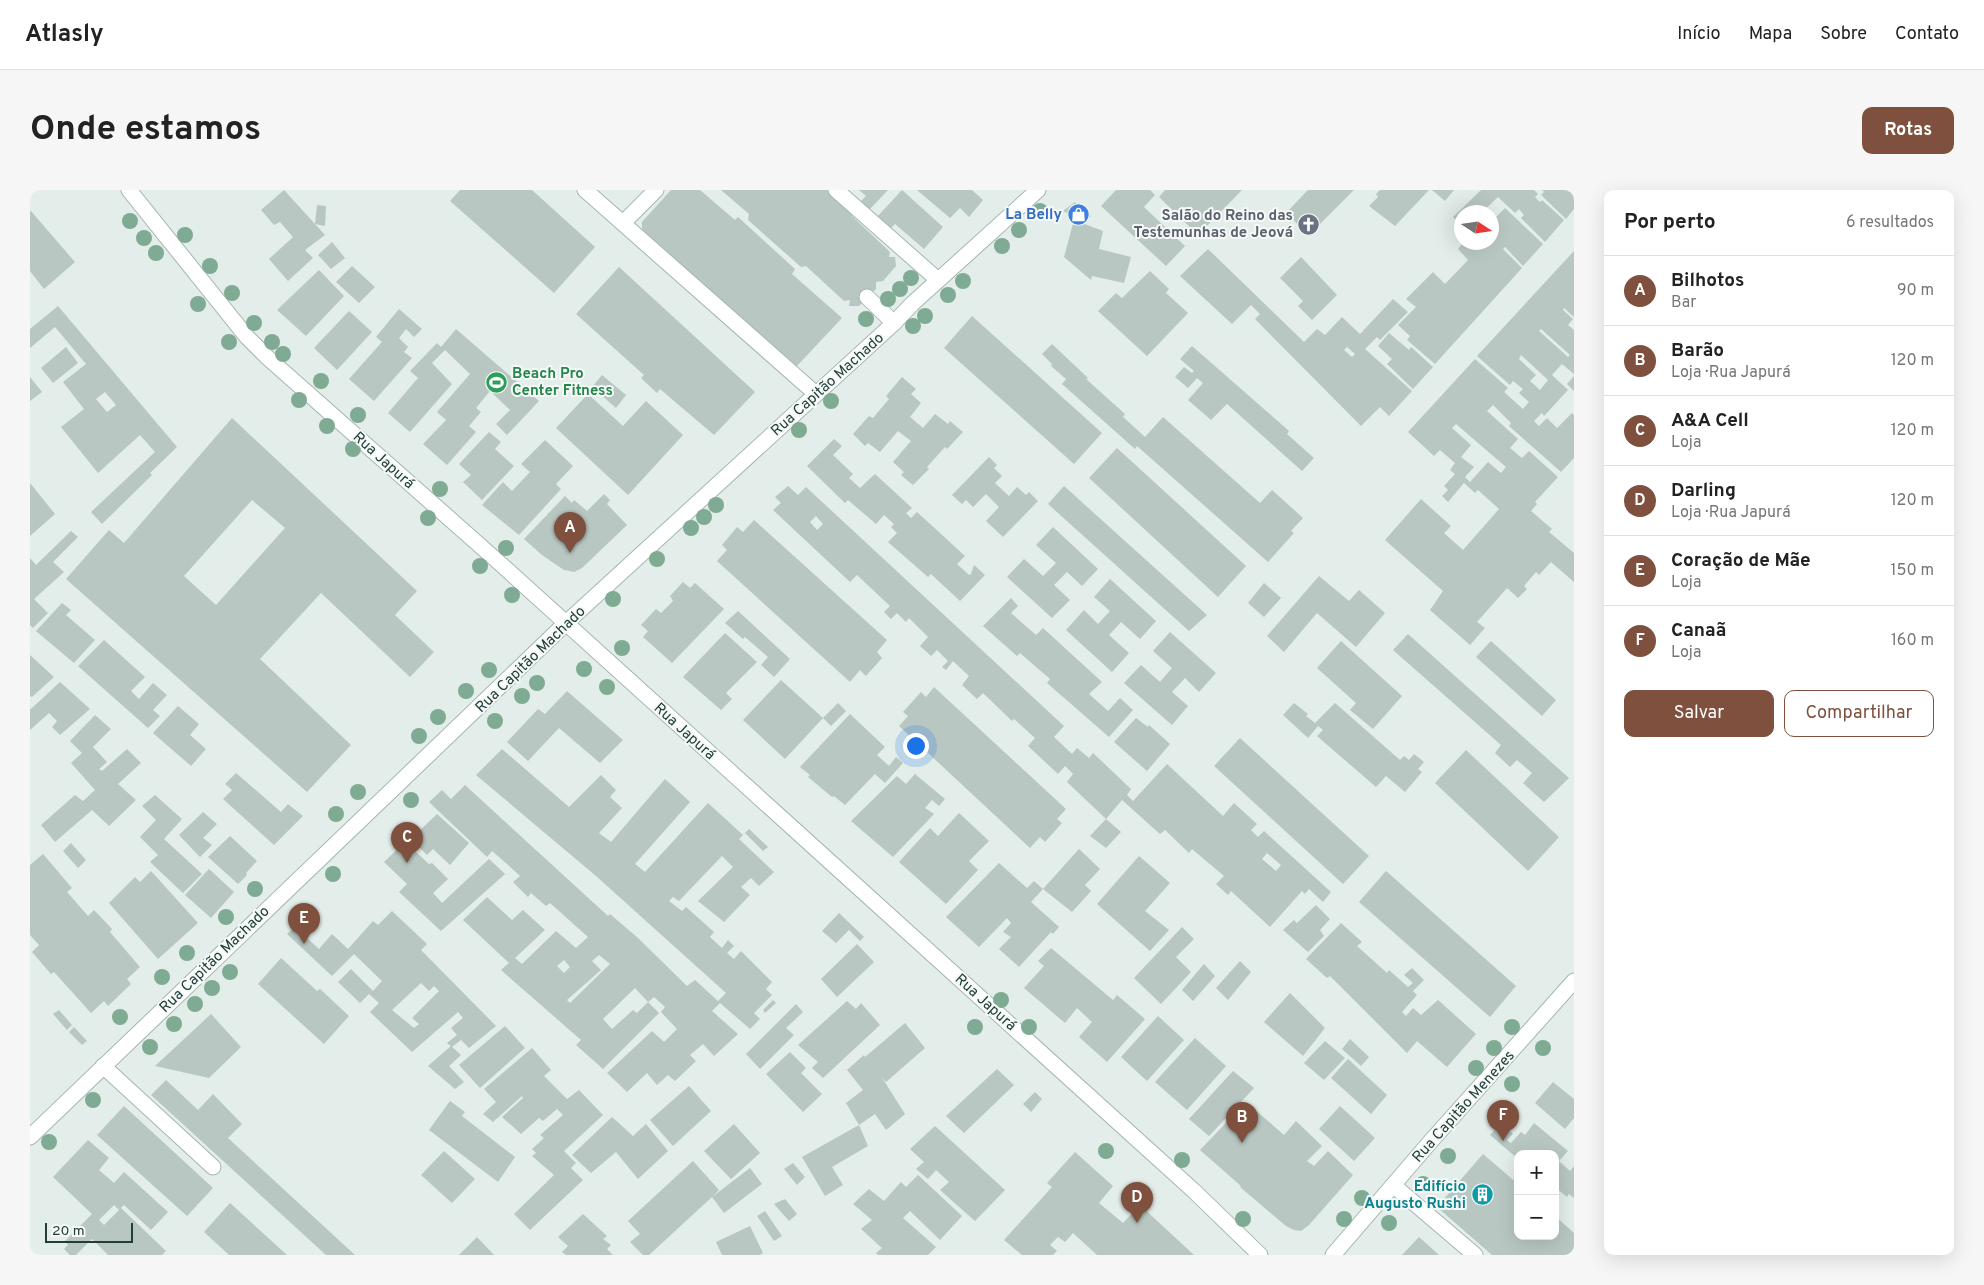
<!DOCTYPE html>
<html lang="pt">
<meta charset="utf-8">
<style>
body{margin:0;font-family:Overpass,sans-serif;background:#f6f6f6;color:#222}
.controls{position:absolute;right:15px;bottom:15px;display:grid;overflow:hidden;border-radius:10px;box-shadow:0 5px 20px #0002}
.controls button{width:45px;height:45px;display:grid;place-items:center;padding:0;border:0;border-bottom:1px solid #e0e0e0;background:#fff;color:#222;font:25px sans-serif}
.compass{position:absolute;left:1424px;top:15px;width:45px;height:45px;border-radius:50%;background:#fff;box-shadow:0 5px 20px #0002;rotate:102deg}
.scale{position:absolute;left:15px;bottom:12px;width:88px;box-sizing:border-box;padding-left:5px;border:2px solid #233e38;border-top:0;font-size:14px;line-height:18px;white-space:nowrap;color:#233e38;-webkit-text-stroke:4px #f4f9f7;paint-order:stroke}
.you{position:absolute;left:885px;top:555px;width:18px;height:18px;margin:-12px;border:4px solid #fff;border-radius:50%;background:#1a73e8;box-shadow:0 0 0 8px #1a73e833}
.badge{display:grid;place-items:center;width:32px;height:32px;border-radius:50%;background:#7e503d;color:#fff;font-size:16px;font-weight:700}
.pin{position:absolute;translate:-50% -41px;filter:drop-shadow(0 1px 2px #0008)}
.pin::after{content:'';position:absolute;top:26px;width:18px;height:15px;background:inherit;clip-path:polygon(0 0,100% 0,50% 100%)}
.list{margin:0;padding:0;list-style:none}
h2{display:flex;justify-content:space-between;align-items:center;height:65px;margin:0;padding:0 20px;font-size:21px}
h2 small{font-size:16px;font-weight:400;color:#767676}
.list li{display:grid;grid-template-columns:32px 1fr auto;gap:15px;align-items:center;box-sizing:border-box;height:70px;padding:0 20px;border-top:1px solid #e0e0e0}
.list b{display:block;font-size:19px;white-space:nowrap}
.list p{margin:0;font-size:16px;white-space:nowrap;color:#767676}
.list em{font-size:16px;font-style:normal;color:#767676}
.actions{display:flex;gap:10px;padding:15px 20px}
.actions a{flex:1;padding:11px 0;border:1px solid #7e503d;border-radius:10px;text-align:center;font-size:18px;color:#7e503d}
.actions .main{background:#7e503d;color:#fff}
.map{position:relative;flex:none;width:1544px;height:1065px;overflow:hidden;border-radius:10px}
header{display:flex;align-items:center;gap:30px;box-sizing:border-box;height:70px;padding:0 25px;background:#fff;border-bottom:1px solid #e0e0e0}
header strong{font-size:24px}
nav{display:flex;gap:28px;margin-inline-start:auto;font-size:18px}
.intro{display:flex;align-items:center;justify-content:space-between;box-sizing:border-box;height:120px;padding:0 30px}
h1{margin:0;font-size:35px}
.button{padding:12px 22px;border-radius:10px;background:#7e503d;color:#fff;font-size:18px;font-weight:700}
main{display:flex;gap:30px;padding:0 30px}
aside{flex:1;background:#fff;border-radius:10px;box-shadow:0 5px 20px #0002}
.map>svg:first-child{display:block}
</style>
<header>
<strong>Atlasly</strong>
<nav><a>Início</a><a>Mapa</a><a>Sobre</a><a>Contato</a></nav>
</header>
<div class="intro"><h1>Onde estamos</h1><a class="button">Rotas</a></div>
<main>
<div class="map">
<svg width="1544" height="1065" viewBox="0 0 1544 1065">
<rect width="100%" height="100%" fill="#e3ede9"/>
<g fill="#b8c7c2" fill-rule="evenodd">
<polygon points="254,0 285,34 287,15 296,16 295,36 285,34 295,45 275,60 283,68 258,91 239,69 263,47 250,32 244,35 231,20"/>
<polygon points="430,0 502,0 565,57 524,103 420,11"/>
<polygon points="641,0 670,0 705,30 708,27 765,79 762,84 812,128 766,177 718,134 714,137 655,84 658,81 612,41 612,32"/>
<polygon points="691,0 799,0 822,21 822,26 860,62 859,67 865,67 866,76 853,91 846,92 846,99 829,116 819,116 820,110 814,111 776,76 771,77 718,30 719,24"/>
<polygon points="829,0 858,0 839,20 830,12 836,6"/>
<polygon points="872,0 913,37 894,59 865,34 860,39 847,27"/>
<polygon points="887,0 942,0 953,10 939,27 930,18 920,28"/>
<polygon points="1086,0 1120,0 1125,5 1114,17 1155,56 1136,76 1071,16"/>
<polygon points="1135,0 1212,0 1168,45 1129,7"/>
<polygon points="1278,0 1324,0 1279,45 1256,23"/>
<polygon points="1350,0 1399,0 1365,36 1339,16 1348,7 1346,4"/>
<polygon points="1402,0 1424,0 1415,11"/>
<polygon points="1451,0 1504,0 1508,4 1505,7 1510,12 1512,10 1534,30 1515,52 1491,28 1494,25 1489,19 1485,23 1468,7 1452,22 1432,22 1432,35 1423,27"/>
<polygon points="1512,0 1544,0 1544,19 1536,29 1511,5 1514,2"/>
<polygon points="1045,12 1061,26 1056,32 1033,21"/>
<polygon points="1475,18 1513,54 1493,76 1475,57 1473,59 1492,78 1405,174 1377,150 1380,146 1368,135 1386,117 1376,109 1403,82 1415,94 1438,70 1428,59 1434,52 1462,52 1462,31"/>
<polygon points="0,20 45,72 14,99 0,81"/>
<polygon points="1044,30 1073,41 1069,59 1101,67 1094,93 1062,86 1061,90 1034,67"/>
<polygon points="302,52 315,68 301,79 288,65"/>
<path d="M1178,59L1274,152L1287,139L1295,145L1312,127L1330,144L1363,109L1378,122L1350,150L1347,147L1335,159L1382,201L1359,226L1350,217L1331,236L1225,129L1230,124L1221,115L1202,134L1150,86ZM1317,157L1325,164L1322,167L1314,160Z"/>
<path d="M1544,61V127L1534,118L1533,120L1543,129L1538,135L1544,140V184L1532,174L1522,185L1538,200L1514,226L1512,223L1504,231L1509,236L1517,228L1527,238L1542,223L1544,225V268L1531,282L1479,236L1481,233L1463,215L1457,221L1488,249L1480,258L1492,268L1499,261L1528,287L1505,312L1507,314L1501,321L1522,339L1519,342L1544,363V392L1521,372L1509,385L1506,382L1494,396L1497,399L1488,408L1477,398L1447,432L1455,438L1440,455L1400,420L1413,401L1355,350L1391,309L1421,336L1414,343L1433,360L1469,319L1448,300L1445,303L1434,293L1418,312L1412,306L1418,300L1414,296L1425,284L1420,280L1425,273L1410,260L1404,266L1378,242L1445,169L1478,198L1474,202L1493,219L1499,212L1489,203L1493,199L1483,191L1480,195L1447,166ZM1511,139L1540,165L1538,167L1509,141ZM1491,165L1518,190L1510,200L1500,191L1506,185L1489,169ZM1426,234L1476,277L1471,283L1458,272L1440,292L1435,287L1444,277L1431,267L1441,255L1422,238Z"/>
<polygon points="1271,67 1307,105 1282,130 1268,116 1273,111 1250,88"/>
<polygon points="322,76 345,97 329,113 306,92"/>
<polygon points="589,77 725,202 684,245 630,199 627,203 611,188 614,185 546,124"/>
<polygon points="289,80 314,106 276,146 247,120"/>
<polygon points="1120,81 1139,99 1136,103 1158,123 1117,166 1068,121 1086,103 1092,108"/>
<path d="M28,116L147,257L120,283L122,285L72,334L61,322L125,262L110,245L68,283L31,237L54,219L33,192L56,174L25,137L0,158V139ZM75,202L86,215L77,222L66,209Z"/>
<polygon points="369,119 392,139 384,147 376,139 369,148 378,157 374,162 382,168 344,211 319,189 352,152 346,147"/>
<polygon points="319,121 342,142 307,180 284,158"/>
<polygon points="942,126 1072,243 1044,274 914,158"/>
<polygon points="426,139 509,211 477,245 466,234 480,220 460,201 446,218 451,222 439,236 446,242 417,275 393,254 416,230 407,222 440,184 415,160 402,173 422,194 380,242 358,223 388,188 380,181 407,153 411,157"/>
<polygon points="1359,143 1379,160 1381,157 1403,177 1383,199 1357,174 1362,169 1348,156"/>
<polygon points="1022,154 1058,188 1056,189 1095,224 1093,227 1115,247 1133,227 1230,313 1242,300 1273,328 1261,341 1264,343 1238,372 1107,256 1105,259 1032,194 1036,189 1021,176 1022,174 1012,164"/>
<polygon points="1162,156 1259,241 1257,244 1284,268 1272,281 1197,214 1181,230 1158,210 1173,193 1167,188 1158,198 1145,187 1154,177 1162,183 1164,181 1150,169"/>
<polygon points="36,157 48,173 23,193 11,178"/>
<polygon points="572,185 596,205 586,218 562,197"/>
<polygon points="1544,186 1544,201 1537,194"/>
<polygon points="0,187 12,202 0,211"/>
<polygon points="872,187 886,199 881,204 891,213 880,227 893,238 905,224 918,234 920,231 933,242 917,259 915,257 897,277 899,279 883,295 871,285 874,282 863,272 881,251 868,241 850,262 838,253 835,256 823,244 839,226 843,228 859,209 856,206"/>
<polygon points="558,204 593,236 616,211 653,245 598,305 526,238"/>
<path d="M202,228L387,401L365,425L404,462L380,487L291,403L230,469L321,555L277,602L36,389L79,340L94,353ZM222,310L255,338L186,415L154,386Z"/>
<polygon points="459,242 471,252 465,259 484,276 452,310 433,292 441,285 429,274"/>
<polygon points="804,249 812,256 803,265 823,284 819,288 830,298 845,284 882,318 876,323 881,328 887,322 935,366 927,374 939,385 941,384 944,375 955,385 930,411 901,384 898,387 858,352 867,343 861,337 864,334 854,325 846,334 818,310 815,313 777,276"/>
<polygon points="515,250 543,276 526,294 531,299 489,345 452,315 473,292 482,301 500,282 491,274"/>
<polygon points="1087,258 1216,376 1188,407 1059,288"/>
<polygon points="959,267 967,275 964,278 972,286 965,293 979,306 987,297 996,305 999,302 1008,311 973,347 956,331 969,317 956,304 943,317 936,310 932,314 922,305"/>
<polygon points="0,293 25,324 0,346"/>
<path d="M758,296L768,305L776,297L1034,536L1024,547L1042,564L1047,558L1059,568L1063,563L1101,599L1097,605L1103,611L1137,574L1193,626L1204,613L1227,634L1221,640L1228,647L1234,641L1301,702L1293,712L1279,699L1275,704L1272,701L1240,737L1201,701L1198,705L1186,694L1194,686L1162,659L1159,663L1135,640L1130,644L1092,610L1076,629L1037,592L1043,584L1035,576L1028,584L998,556L1005,548L984,529L982,531L953,503L947,509L932,495L939,486L923,471L916,480L912,477L918,471L907,460L901,466L890,456L898,447L879,428L876,432L867,423L861,429L854,422L860,416L827,385L820,392L743,320L751,313L745,307ZM786,326L793,334L787,340L780,332ZM1237,663L1251,675L1246,681L1232,669Z"/>
<polygon points="1034,296 1177,425 1159,441 1018,314"/>
<path d="M574,304L580,310L577,314L597,335L552,378L544,382L534,380L512,365L494,349L535,306L542,313L544,310L557,321ZM530,326L542,336L537,341L525,330Z"/>
<polygon points="724,330 857,450 847,462 852,468 836,486 830,480 820,492 687,371 697,360 692,355 707,337 713,342"/>
<polygon points="1023,337 1068,379 1052,396 1037,382 1024,395 1040,410 1022,428 977,387 994,369 1013,386 1026,373 1006,355"/>
<polygon points="41,341 48,347 23,372 34,382 4,409 18,423 3,438 0,435 0,368 6,375"/>
<polygon points="1289,386 1319,411 1329,400 1355,423 1326,457 1287,423 1254,462 1237,446"/>
<polygon points="1080,389 1126,431 1110,449 1091,432 1079,445 1099,463 1082,482 1036,440 1054,420 1068,434 1080,421 1064,407"/>
<polygon points="653,392 660,398 665,393 694,419 642,473 613,447 618,441 611,435 626,419 631,423 643,411 640,406"/>
<polygon points="1234,393 1251,408 1234,427 1218,413"/>
<polygon points="981,408 988,416 981,423 1006,445 1013,438 1072,492 1059,504 1078,521 1090,508 1103,520 1079,547 1017,493 1020,489 990,463 987,466 953,436"/>
<polygon points="32,413 41,420 36,425 65,450 44,473 6,441"/>
<polygon points="708,421 760,469 744,487 731,475 738,467 715,447 713,449 695,433"/>
<polygon points="1140,442 1186,483 1169,502 1155,488 1142,502 1158,516 1142,535 1094,493 1111,475 1130,492 1142,478 1123,461"/>
<polygon points="695,443 727,472 696,503 702,509 691,520 653,487"/>
<polygon points="1378,444 1539,588 1514,612 1493,593 1502,583 1487,570 1480,577 1465,563 1471,555 1363,460"/>
<polygon points="74,450 115,487 101,501 109,509 123,493 137,505 123,520 130,526 118,538 48,476"/>
<polygon points="1311,451 1372,506 1343,539 1320,520 1326,513 1287,478"/>
<polygon points="1461,451 1526,510 1512,526 1446,467"/>
<polygon points="0,465 24,487 2,507 0,506"/>
<polygon points="751,490 793,528 808,513 816,521 801,536 793,528 755,569 713,530"/>
<polygon points="30,492 60,519 30,545 22,537 27,531 19,523 0,540 0,518 1,519"/>
<polygon points="904,497 1036,619 1027,629 1032,633 1015,652 1010,647 1000,658 869,536 878,526 873,522 891,502 896,507"/>
<polygon points="537,501 593,550 570,573 529,538 498,571 477,552 508,519 515,524"/>
<polygon points="1264,513 1278,524 1276,526 1285,533 1305,513 1370,570 1374,566 1379,570 1384,564 1394,572 1388,579 1392,582 1375,602 1356,586 1346,597 1287,546 1293,540 1288,536 1278,548 1253,525"/>
<polygon points="148,516 169,534 160,545 176,559 161,576 123,543"/>
<polygon points="820,524 855,557 847,565 859,576 866,567 873,573 855,593 845,584 815,615 804,606 802,607 778,587 780,585 770,577"/>
<polygon points="65,525 81,539 63,557 77,572 69,579 72,581 97,559 111,573 88,594 106,610 79,636 62,620 25,652 11,635 45,605 53,611 65,600 41,573 52,563 40,551"/>
<polygon points="1106,528 1118,537 1119,535 1140,554 1117,581 1084,552"/>
<polygon points="1210,548 1339,666 1313,694 1184,576"/>
<path d="M472,559L539,617L571,585L586,600L580,607L592,618L569,643L581,652L635,589L660,612L605,674L615,682L678,613L713,645L709,649L744,682L729,696L721,688L711,697L720,705L694,732L668,711L703,677L692,666L649,711L643,707L639,711L652,721L656,717L684,742L680,747L692,758L698,750L704,756L697,763L704,769L711,761L742,792L736,799L742,805L724,823L730,829L720,839L690,813L682,821L708,844L684,866L673,854L660,865L666,871L645,891L638,885L627,895L617,883L597,902L577,883L622,841L634,852L647,839L631,822L635,817L624,807L618,812L605,798L573,829L582,839L603,820L607,823L618,812L629,823L573,879L546,855L551,850L471,780L479,773L433,730L457,707L482,730L493,720L515,740L485,768L492,774L526,741L546,758L558,747L520,713L516,716L501,703L498,707L483,692L490,686L477,674L462,661L457,667L399,612L412,600L421,609L435,595L578,726L580,724L608,748L657,796L665,790L688,811L696,803L566,686L446,585ZM569,765L580,774L540,813L537,810L571,780L562,771ZM534,770L540,777L534,783L527,776Z"/>
<polygon points="1436,560 1529,647 1498,681 1405,593"/>
<polygon points="206,583 251,622 258,614 273,626 244,655 193,609 202,600 195,594"/>
<polygon points="885,584 915,609 909,616 902,610 895,618 904,624 863,667 821,631 867,586 876,594"/>
<polygon points="125,605 152,629 134,649 172,684 153,703 120,672 128,665 110,647 126,630 112,616"/>
<polygon points="173,622 187,634 173,648 182,655 170,667 149,645"/>
<polygon points="929,623 959,651 939,671 948,680 916,714 869,672 900,638 908,646"/>
<polygon points="407,624 439,653 420,675 403,659 397,665 381,649"/>
<polygon points="1076,629 1091,642 1076,658 1060,646"/>
<polygon points="719,639 738,657 733,661 715,643"/>
<polygon points="200,646 227,671 216,683 217,685 208,694 178,667"/>
<polygon points="375,652 399,674 402,673 418,689 403,703 412,713 459,669 475,684 411,741 369,702 377,694 354,672"/>
<polygon points="41,653 56,670 48,678 33,661"/>
<polygon points="1049,659 1070,679 1055,695 1061,701 1042,722 1013,699"/>
<polygon points="13,664 42,698 37,702 58,726 64,720 82,739 80,742 110,777 97,789 101,794 78,816 74,811 61,823 24,782 21,784 2,762 9,755 0,745 0,675"/>
<polygon points="1109,666 1140,693 1115,721 1139,740 1120,761 1067,714"/>
<polygon points="969,673 997,698 1004,691 1013,699 1001,712 1029,737 1023,744 1021,742 989,777 969,759 981,747 973,742 981,733 977,728 949,757 916,727"/>
<polygon points="179,679 204,702 181,728 155,705"/>
<polygon points="121,681 168,733 128,769 79,713 105,687 110,692"/>
<polygon points="1356,681 1486,796 1460,827 1329,712"/>
<polygon points="1286,715 1300,729 1290,740 1294,746 1278,762 1253,740 1264,730 1267,733"/>
<path d="M362,721L397,754L391,760L466,836L439,858L431,850L422,857L417,853L427,845L421,838L433,828L428,822L382,862L340,822L349,813L339,804L330,813L308,792L321,779L343,801L352,791L324,764L302,786L257,744L265,737L289,759L302,744L318,759L343,731L348,735ZM391,793L399,801L404,796L409,801L382,828L389,834L384,838L362,820Z"/>
<polygon points="809,723 834,747 830,751 819,740 806,753 792,741"/>
<polygon points="1311,733 1332,752 1327,756 1357,783 1359,780 1378,797 1383,793 1374,785 1382,778 1394,790 1383,801 1387,805 1372,822 1376,826 1383,818 1391,825 1408,810 1446,844 1417,877 1387,851 1377,863 1300,786 1297,788 1276,769"/>
<polygon points="1152,737 1164,749 1146,767 1161,782 1131,814 1104,788"/>
<polygon points="827,754 844,772 807,807 791,789"/>
<polygon points="1021,758 1083,810 1087,805 1115,829 1077,872 1049,847 1062,832 1047,818 1035,833 994,798 1014,776 1008,771"/>
<polygon points="251,768 287,801 290,799 319,826 294,854 228,794"/>
<polygon points="1210,771 1221,782 1198,810 1186,798"/>
<polygon points="1174,774 1185,786 1163,811 1152,800"/>
<polygon points="1260,803 1295,838 1273,866 1234,832"/>
<polygon points="743,810 746,813 735,823 733,820"/>
<polygon points="817,811 826,819 831,813 850,835 793,888 782,878 788,872 768,855"/>
<polygon points="766,814 773,822 756,838 764,845 730,879 716,864"/>
<polygon points="29,820 42,835 37,840 23,824"/>
<polygon points="181,824 211,857 179,888 125,876"/>
<polygon points="1128,826 1154,850 1117,891 1091,867"/>
<polygon points="875,833 895,858 856,892 851,886 875,924 856,940 845,924 829,935 838,956 802,977 813,995 795,1006 772,967 829,935 816,913 833,900 817,880 834,865 835,867"/>
<polygon points="475,836 495,858 450,898 429,875"/>
<polygon points="44,837 57,851 52,855 39,842"/>
<polygon points="1165,848 1196,876 1157,920 1125,892"/>
<polygon points="1320,849 1339,867 1331,876 1312,859"/>
<polygon points="1295,851 1315,868 1294,890 1274,873"/>
<polygon points="421,856 431,865 419,876 434,892 425,899 398,876"/>
<polygon points="502,858 521,880 514,886 537,909 549,900 573,925 534,961 546,973 541,978 553,990 500,1040 484,1024 524,985 502,966 506,963 502,959 514,948 510,945 533,925 527,919 513,931 509,928 491,944 472,927 493,908 492,906 463,932 453,924 466,912 454,899"/>
<polygon points="760,862 776,878 771,883 792,904 773,922 736,884"/>
<polygon points="1318,869 1357,905 1341,924 1301,888"/>
<polygon points="967,879 984,895 934,943 916,926"/>
<polygon points="1203,881 1224,898 1179,946 1159,929"/>
<polygon points="136,890 168,920 183,904 212,934 198,948 325,1065 296,1065 121,905"/>
<polygon points="1523,892 1544,909 1544,928 1535,939 1505,913"/>
<polygon points="659,896 681,921 643,956 620,930"/>
<polygon points="1005,902 1012,909 1001,922 993,914"/>
<polygon points="420,911 435,922 432,926 485,967 468,992 399,940"/>
<polygon points="1216,912 1254,945 1266,931 1292,956 1277,971 1284,976 1298,961 1323,985 1279,1035 1271,1041 1264,1040 1256,1036 1210,997 1211,996 1170,960"/>
<polygon points="94,916 183,998 157,1026 67,945"/>
<polygon points="1310,916 1345,948 1324,971 1289,939"/>
<polygon points="582,927 603,946 616,934 638,961 608,989 586,962 561,983 542,965"/>
<polygon points="1471,933 1483,944 1477,950 1481,953 1491,942 1495,945 1504,933 1538,961 1529,971 1540,981 1544,976 1544,1008 1539,1004 1537,1007 1525,997 1528,994 1525,991 1525,964 1493,962 1488,964 1487,968 1460,945"/>
<polygon points="704,934 730,963 701,989 674,961"/>
<polygon points="905,936 975,1000 945,1031 910,1000 919,992 906,980 898,989 886,979 894,972 880,959"/>
<path d="M58,950L79,968L69,980L84,993L94,982L138,1022L121,1040L94,1015L91,1018L136,1061L132,1065H78L62,1049L46,1065H40L34,1059L38,1055L35,1051L62,1024L23,987ZM84,1015L89,1020L74,1035L69,1030Z"/>
<polygon points="414,961 445,989 422,1013 391,985"/>
<polygon points="1045,962 1083,996 1069,1013 1093,1033 1110,1015 1164,1065 1067,1065 1043,1043 1035,1052 1028,1047 1020,1055 1027,1061 1023,1065 992,1065 974,1050 1022,997 1017,993"/>
<polygon points="1453,964 1488,994 1488,1046 1525,1046 1525,1026 1544,1043 1544,1065 1462,1065 1407,1017"/>
<polygon points="663,971 689,1000 682,1007 720,978 732,994 694,1023 682,1007 619,1065 613,1065 600,1052 610,1044 598,1031"/>
<polygon points="763,973 775,987 767,995 754,979"/>
<polygon points="888,985 932,1026 910,1050 880,1021 873,1028 906,1057 898,1065 848,1065 846,1063 852,1058 831,1039 842,1030 823,1014 839,999 854,1011 871,992 876,997"/>
<polygon points="755,1009 767,1024 759,1031 744,1014"/>
<polygon points="200,1013 257,1065 199,1065 174,1042"/>
<polygon points="735,1021 752,1046 744,1051 727,1026"/>
<polygon points="553,1024 577,1046 573,1049 581,1055 577,1059 583,1065 536,1065 532,1062 538,1056 528,1047"/>
<polygon points="720,1036 733,1063 730,1065 692,1065 686,1052"/>
<polygon points="447,1047 464,1065 429,1065"/>
<polygon points="1389,1047 1409,1065 1372,1065"/>
</g>
<g fill="none" stroke-linecap="round" stroke-linejoin="round">
<defs>
<g id="lane">
<polyline points="555,0 786,204"/>
<polyline points="806,0 908,90"/>
<polyline points="593,33 626,0"/>
<polyline points="837,107 864,133"/>
<polyline points="73,876 183,977"/>
<polyline points="1363,995 1445,1065"/>
</g>
<g id="street">
<polyline points="99,0 217,147 238,168 473,376 1164,1001 1230,1065"/>
<polyline points="0,947 536,433 864,133 882,114 1008,0"/>
<polyline points="1303,1065 1401,951 1544,791"/>
</g>
</defs>
<use href="#lane" stroke="#a6b5b0" stroke-width="17"/>
<use href="#street" stroke="#a6b5b0" stroke-width="17"/>
<use href="#lane" stroke="#fff" stroke-width="15"/>
<use href="#street" stroke="#fff" stroke-width="15"/>
</g>
<g fill="#7faa93">
<circle cx="1010" cy="21" r="8"/>
<circle cx="100" cy="31" r="8"/>
<circle cx="989" cy="40" r="8"/>
<circle cx="155" cy="45" r="8"/>
<circle cx="114" cy="48" r="8"/>
<circle cx="972" cy="56" r="8"/>
<circle cx="126" cy="63" r="8"/>
<circle cx="180" cy="76" r="8"/>
<circle cx="881" cy="88" r="8"/>
<circle cx="933" cy="91" r="8"/>
<circle cx="870" cy="99" r="8"/>
<circle cx="202" cy="103" r="8"/>
<circle cx="918" cy="105" r="8"/>
<circle cx="858" cy="109" r="8"/>
<circle cx="168" cy="114" r="8"/>
<circle cx="895" cy="126" r="8"/>
<circle cx="836" cy="129" r="8"/>
<circle cx="224" cy="133" r="8"/>
<circle cx="883" cy="136" r="8"/>
<circle cx="199" cy="152" r="8"/>
<circle cx="242" cy="152" r="8"/>
<circle cx="253" cy="164" r="8"/>
<circle cx="291" cy="191" r="8"/>
<circle cx="269" cy="210" r="8"/>
<circle cx="801" cy="211" r="8"/>
<circle cx="328" cy="225" r="8"/>
<circle cx="297" cy="236" r="8"/>
<circle cx="769" cy="240" r="8"/>
<circle cx="323" cy="259" r="8"/>
<circle cx="410" cy="299" r="8"/>
<circle cx="686" cy="315" r="8"/>
<circle cx="674" cy="327" r="8"/>
<circle cx="398" cy="328" r="8"/>
<circle cx="661" cy="338" r="8"/>
<circle cx="476" cy="358" r="8"/>
<circle cx="627" cy="369" r="8"/>
<circle cx="450" cy="376" r="8"/>
<circle cx="482" cy="405" r="8"/>
<circle cx="583" cy="409" r="8"/>
<circle cx="592" cy="458" r="8"/>
<circle cx="554" cy="479" r="8"/>
<circle cx="459" cy="480" r="8"/>
<circle cx="507" cy="493" r="8"/>
<circle cx="577" cy="497" r="8"/>
<circle cx="436" cy="501" r="8"/>
<circle cx="492" cy="506" r="8"/>
<circle cx="408" cy="527" r="8"/>
<circle cx="465" cy="531" r="8"/>
<circle cx="389" cy="546" r="8"/>
<circle cx="328" cy="602" r="8"/>
<circle cx="381" cy="610" r="8"/>
<circle cx="306" cy="624" r="8"/>
<circle cx="303" cy="684" r="8"/>
<circle cx="225" cy="699" r="8"/>
<circle cx="196" cy="727" r="8"/>
<circle cx="157" cy="763" r="8"/>
<circle cx="200" cy="782" r="8"/>
<circle cx="132" cy="787" r="8"/>
<circle cx="182" cy="798" r="8"/>
<circle cx="971" cy="810" r="8"/>
<circle cx="165" cy="814" r="8"/>
<circle cx="90" cy="827" r="8"/>
<circle cx="144" cy="834" r="8"/>
<circle cx="945" cy="837" r="8"/>
<circle cx="999" cy="837" r="8"/>
<circle cx="1482" cy="837" r="8"/>
<circle cx="120" cy="857" r="8"/>
<circle cx="1464" cy="858" r="8"/>
<circle cx="1513" cy="858" r="8"/>
<circle cx="1446" cy="878" r="8"/>
<circle cx="1482" cy="894" r="8"/>
<circle cx="63" cy="910" r="8"/>
<circle cx="19" cy="952" r="8"/>
<circle cx="1076" cy="961" r="8"/>
<circle cx="1418" cy="966" r="8"/>
<circle cx="1152" cy="970" r="8"/>
<circle cx="1393" cy="994" r="8"/>
<circle cx="1332" cy="1008" r="8"/>
<circle cx="1213" cy="1029" r="8"/>
<circle cx="1314" cy="1029" r="8"/>
<circle cx="1359" cy="1033" r="8"/>
</g>
<defs>
<symbol id="shop-disc" viewBox="-11 -11 22 22"><circle r="9.5" fill="#3f7fe0" stroke="#f4f9f7"/><path d="M-5-2.5h2.3a2.7 3.5 0 0 1 5.4 0H5L5.5 6h-11ZM-1.5-2.5h3a1.5 2.3 0 0 0-3 0Z" fill="#fff"/></symbol>
<symbol id="church-disc" viewBox="-11 -11 22 22"><circle r="9.5" fill="#6b7280" stroke="#f4f9f7"/><path d="M-1.2-6h2.4v3.5h3.3v2.4h-3.3V6h-2.4V-.1h-3.3v-2.4h3.3Z" fill="#fff"/></symbol>
<symbol id="stadium-disc" viewBox="-11 -11 22 22"><circle r="9.5" fill="#2e9e5b" stroke="#f4f9f7"/><path d="M0-5a6.5 5 0 1 0 0 10a6.5 5 0 1 0 0-10ZM-3.5-1.8h7v3.6h-7Z" fill="#fff"/></symbol>
<symbol id="building-disc" viewBox="-11 -11 22 22"><circle r="9.5" fill="#0f9aa8" stroke="#f4f9f7"/><path d="M-4-6H4V6H1V3H-1V6H-4ZM-2.5-4.3h1.7v1.8h-1.7ZM.8-4.3h1.7v1.8H.8ZM-2.5-1h1.7V.8h-1.7ZM.8-1h1.7V.8H.8Z" fill="#fff"/></symbol>
</defs>
<g fill-rule="evenodd">
<use href="#shop-disc" x="1036" y="12" width="25" height="25"/>
<use href="#church-disc" x="1266" y="22" width="25" height="25"/>
<use href="#stadium-disc" x="454" y="180" width="25" height="25"/>
<use href="#building-disc" x="1440" y="992" width="25" height="25"/>
</g>
<g text-anchor="middle" stroke-width="4" stroke-linejoin="round" paint-order="stroke">
<g font-size="15" font-weight="bold" fill="#366cbe" stroke="#f4f9f7" text-anchor="end">
<text x="1032" y="29">La Belly</text>
</g>
<g font-size="15" font-weight="bold" fill="#5b616d" stroke="#f4f9f7" text-anchor="end">
<text x="1263" y="30">Salão do Reino das<tspan x="1263" dy="17">Testemunhas de Jeová</tspan></text>
</g>
<g font-size="15" font-weight="bold" fill="#27864d" stroke="#f4f9f7" text-anchor="start">
<text x="482" y="188">Beach Pro<tspan x="482" dy="17">Center Fitness</tspan></text>
</g>
<g font-size="15" fill="#233e38" stroke="#f4f9f7">
<text transform="translate(797 194) rotate(-42)" y="5">Rua Capitão Machado</text>
<text transform="translate(354 270) rotate(42)" y="5">Rua Japurá</text>
<text transform="translate(500 469) rotate(-44)" y="5">Rua Capitão Machado</text>
<text transform="translate(655 541) rotate(42)" y="5">Rua Japurá</text>
<text transform="translate(184 769) rotate(-44)" y="5">Rua Capitão Machado</text>
<text transform="translate(956 812) rotate(42)" y="5">Rua Japurá</text>
<text transform="translate(1433 916) rotate(-48)" y="5">Rua Capitão Menezes</text>
</g>
<g font-size="15" font-weight="bold" fill="#0d838f" stroke="#f4f9f7" text-anchor="end">
<text x="1436" y="1001">Edifício<tspan x="1436" dy="17">Augusto Rushi</tspan></text>
</g>
</g>
</svg>
<div class="controls">
<button>+</button>
<button>−</button>
</div>
<svg class="compass" viewBox="-18 -18 36 36"><path d="M0-13l5 13h-10z" fill="#e53935"/><path d="M0 13l5-13h-10z" fill="#767676"/></svg>
<div class="scale">20 m</div>
<div class="you"></div>
<div class="pin badge" style="left:540px;top:363px">A</div>
<div class="pin badge" style="left:1212px;top:953px">B</div>
<div class="pin badge" style="left:377px;top:673px">C</div>
<div class="pin badge" style="left:1107px;top:1033px">D</div>
<div class="pin badge" style="left:274px;top:754px">E</div>
<div class="pin badge" style="left:1473px;top:951px">F</div>
</div>
<aside>
<h2>Por perto<small>6 resultados</small></h2>
<ul class="list">
<li><span class="badge">A</span><div><b>Bilhotos</b><p>Bar</p></div><em>90 m</em></li>
<li><span class="badge">B</span><div><b>Barão</b><p>Loja · Rua Japurá</p></div><em>120 m</em></li>
<li><span class="badge">C</span><div><b>A&amp;A Cell</b><p>Loja</p></div><em>120 m</em></li>
<li><span class="badge">D</span><div><b>Darling</b><p>Loja · Rua Japurá</p></div><em>120 m</em></li>
<li><span class="badge">E</span><div><b>Coração de Mãe</b><p>Loja</p></div><em>150 m</em></li>
<li><span class="badge">F</span><div><b>Canaã</b><p>Loja</p></div><em>160 m</em></li>
</ul>
<div class="actions"><a class="main">Salvar</a><a>Compartilhar</a></div>
</aside>
</main>
